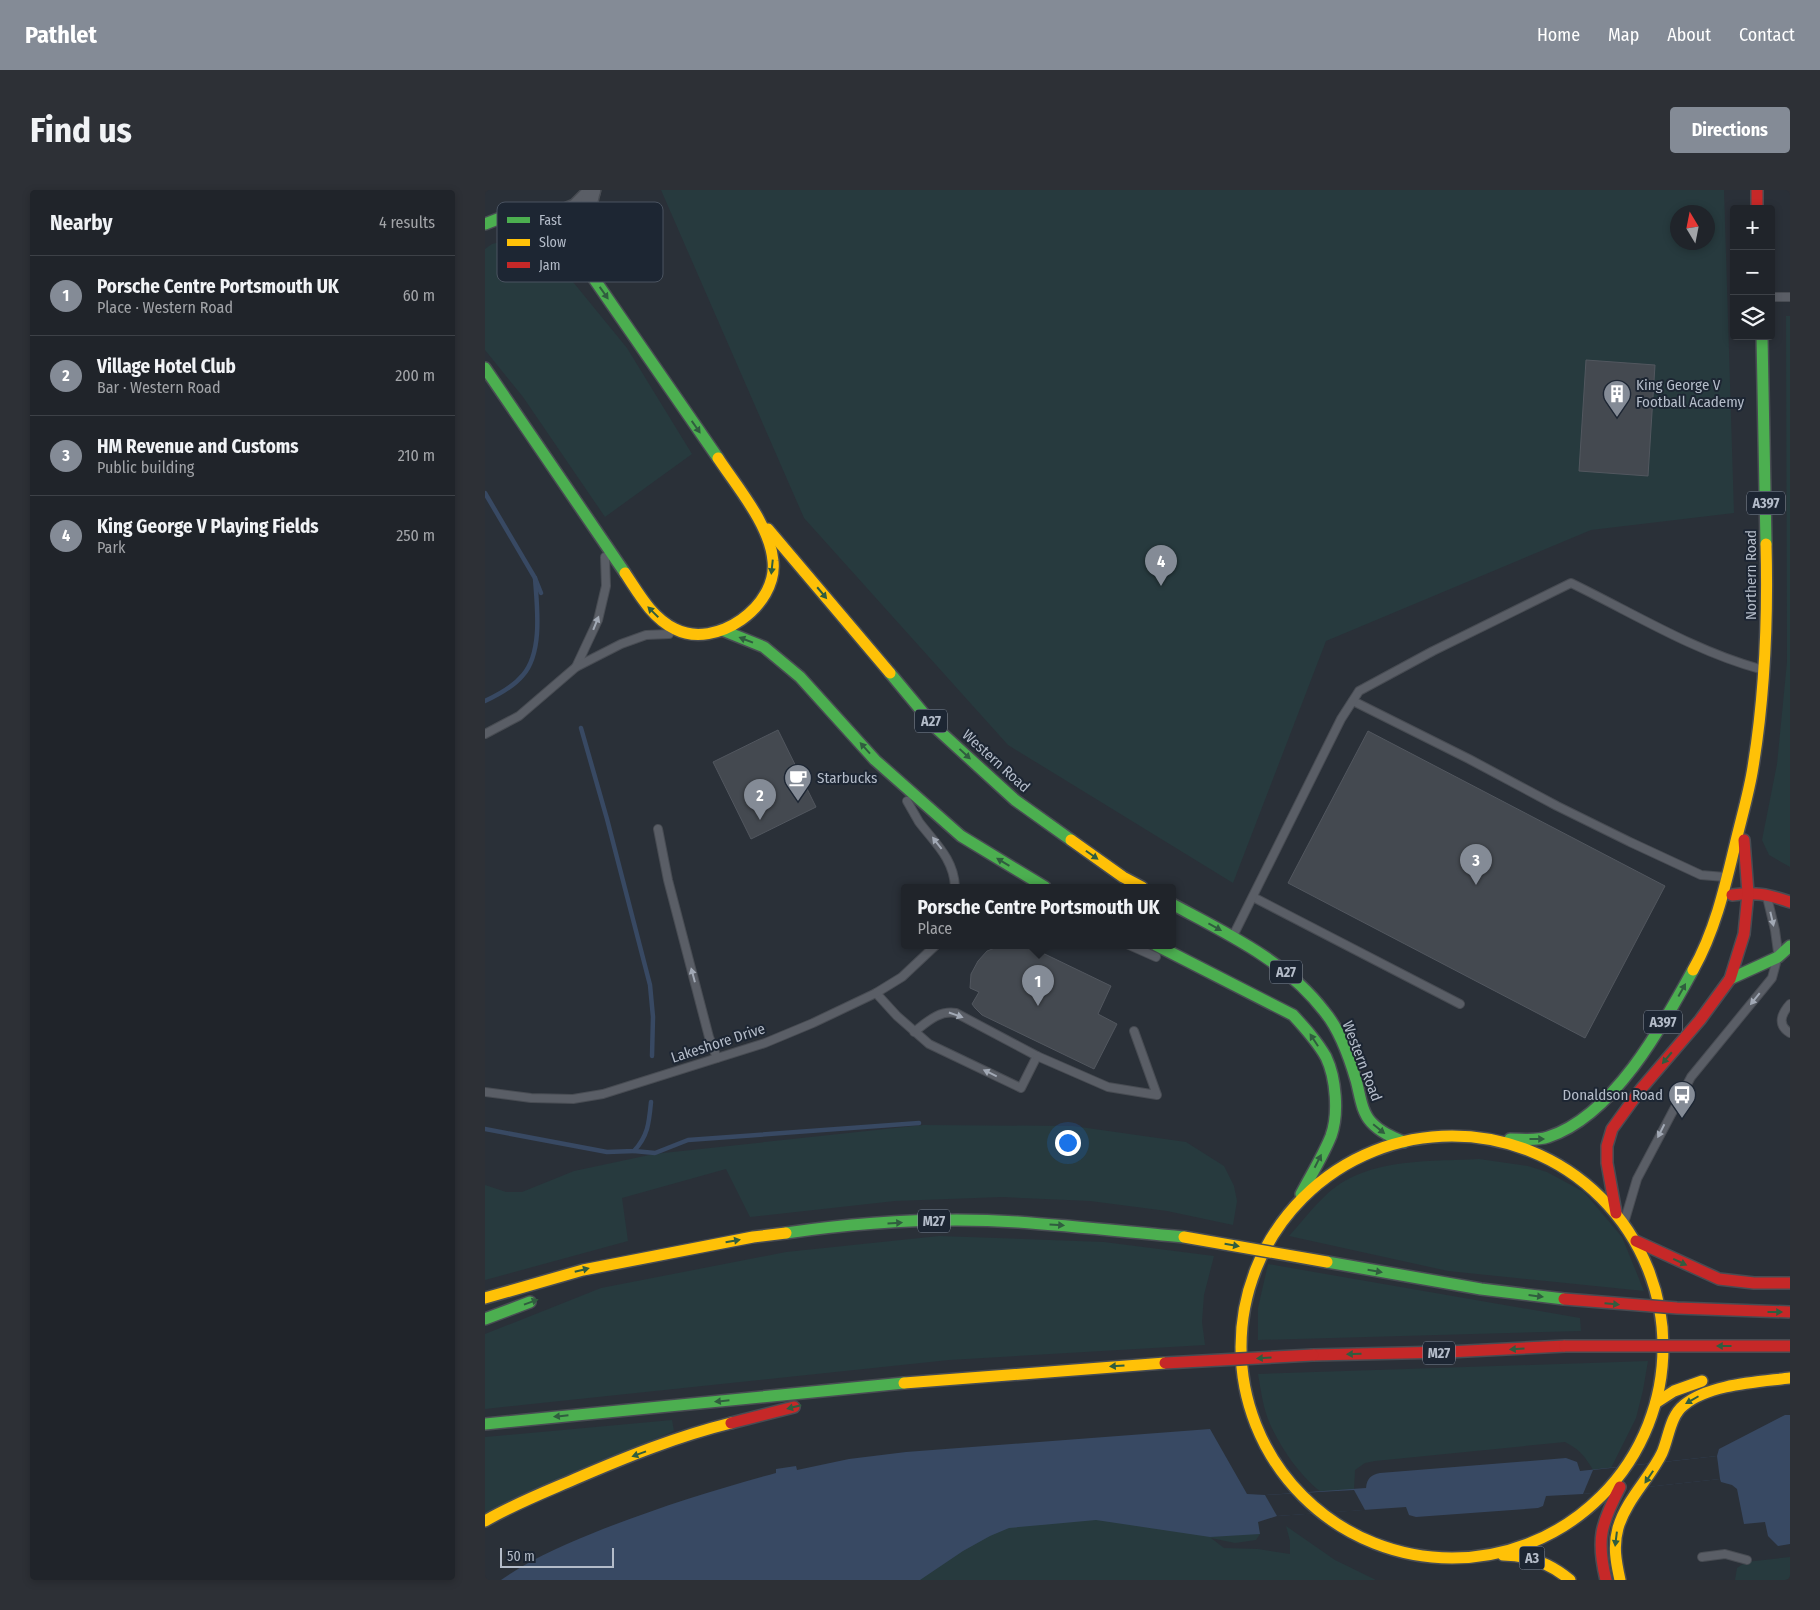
<!DOCTYPE html>
<meta charset="utf-8">
<style>
body{margin:0;font-family:"Fira Sans Condensed",sans-serif;background:#2d3036;color:#f1f3f6}
.controls{position:absolute;right:15px;top:15px;display:grid;overflow:hidden;border-radius:5px;box-shadow:0 2px 8px #0003}
.controls button{width:45px;height:45px;display:grid;place-items:center;padding:0;border:0;border-bottom:1px solid #3d4147;background:#20242a;color:#f1f3f6;font:25px sans-serif}
.compass{position:absolute;left:1185px;top:15px;width:45px;height:45px;border-radius:50%;background:#20242a;box-shadow:0 2px 8px #0003;rotate:350deg}
.scale{position:absolute;left:15px;bottom:12px;width:114px;box-sizing:border-box;padding-left:5px;border:2px solid #b4bcc9;border-top:0;font-size:14px;line-height:18px;white-space:nowrap;color:#b4bcc9;-webkit-text-stroke:4px #1d2633;paint-order:stroke}
.you{position:absolute;left:582px;top:952px;width:18px;height:18px;margin:-12px;border:4px solid #fff;border-radius:50%;background:#1a73e8;box-shadow:0 0 0 8px #1a73e833}
.badge{display:grid;place-items:center;width:32px;height:32px;border-radius:50%;background:#848b96;color:#fff;font-size:16px;font-weight:700}
.pin{position:absolute;translate:-50% -41px;filter:drop-shadow(0 1px 2px #0008)}
.pin::after{content:'';position:absolute;top:26px;width:18px;height:15px;background:inherit;clip-path:polygon(0 0,100% 0,50% 100%)}
.popup{position:absolute;left:416px;top:694px;width:275px;height:65px;box-sizing:border-box;display:grid;place-content:center;border-radius:5px;background:#20242a;filter:drop-shadow(0 1px 4px #0005);font-size:16px;white-space:nowrap;color:#a2a4a8}
.popup b{font-size:19px;color:#f1f3f6}
.popup::after{content:'';position:absolute;left:50%;top:100%;margin-left:-10px;border:10px solid transparent;border-top-color:#20242a}
.list{margin:0;padding:0;list-style:none}
h2{display:flex;justify-content:space-between;align-items:center;height:65px;margin:0;padding:0 20px;font-size:21px}
h2 small{font-size:16px;font-weight:400;color:#a2a4a8}
.list li{display:grid;grid-template-columns:32px 1fr auto;gap:15px;align-items:center;box-sizing:border-box;height:80px;padding:0 20px;border-top:1px solid #3d4147}
.list b{display:block;font-size:19px;white-space:nowrap}
.list p{margin:0;font-size:16px;white-space:nowrap;color:#a2a4a8}
.list em{font-size:16px;font-style:normal;color:#a2a4a8}
.icon{flex:none;width:28px;height:28px;fill:none;stroke:currentColor;stroke-width:2;stroke-linecap:round;stroke-linejoin:round}
.map{position:relative;flex:none;width:1305px;height:1390px;overflow:hidden;border-radius:5px}
header{display:flex;align-items:center;gap:30px;box-sizing:border-box;height:70px;padding:0 25px;background:#848b96;color:#fff}
header strong{font-size:24px}
nav{display:flex;gap:28px;margin-inline-start:auto;font-size:18px}
.intro{display:flex;align-items:center;justify-content:space-between;box-sizing:border-box;height:120px;padding:0 30px}
h1{margin:0;font-size:35px}
.button{padding:12px 22px;border-radius:5px;background:#848b96;color:#fff;font-size:18px;font-weight:700}
main{display:flex;gap:30px;padding:0 30px}
aside{flex:1;background:#20242a;border-radius:5px;box-shadow:0 2px 8px #0003}
.map>svg:first-child{display:block}
</style>
<header>
<strong>Pathlet</strong>
<nav><a>Home</a><a>Map</a><a>About</a><a>Contact</a></nav>
</header>
<div class="intro"><h1>Find us</h1><a class="button">Directions</a></div>
<main>
<aside>
<h2>Nearby<small>4 results</small></h2>
<ul class="list">
<li><span class="badge">1</span><div><b>Porsche Centre Portsmouth UK</b><p>Place · Western Road</p></div><em>60 m</em></li>
<li><span class="badge">2</span><div><b>Village Hotel Club</b><p>Bar · Western Road</p></div><em>200 m</em></li>
<li><span class="badge">3</span><div><b>HM Revenue and Customs</b><p>Public building</p></div><em>210 m</em></li>
<li><span class="badge">4</span><div><b>King George V Playing Fields</b><p>Park</p></div><em>250 m</em></li>
</ul>
</aside>
<div class="map">
<svg width="1305" height="1390" viewBox="0 0 1305 1390">
<rect width="100%" height="100%" fill="#2a3038"/>
<g fill="#273a3e" fill-rule="evenodd">
<path d="M176,0H1239L1249,323L1106,340L841,451L748,693L523,555L319,328ZM1192,22H1222V52H1192Z"/>
<polygon points="24,50 42,52 75,76 142,158 207,264 120,327 38,207 0,160 0,59 7,54"/>
<polygon points="1301,126 1305,126 1305,677 1284,665 1277,650 1292,574 1302,472"/>
<polygon points="438,935 588,936 701,952 739,976 749,996 752,1011 748,1035 682,1021 605,1011 517,1007 410,1011 265,1027 241,979 137,1008 143,1051 0,1090 0,995 21,1002 37,1002 89,981 169,964"/>
<path d="M994,969L1043,976L1062,982L1099,1002L1137,1047L1159,1101L963,1081L804,1046C816,1033 827,1018 840,1006C880,967 943,972 994,969Z"/>
<polygon points="454,1046 619,1052 729,1066 719,1105 717,1132 720,1155 464,1170 0,1219 0,1144 116,1098 301,1062"/>
<polygon points="783,1074 1095,1128 1096,1141 773,1150 773,1118"/>
<path d="M1163,1171L1158,1200L1151,1228L1126,1278L1108,1280C1099,1265 1095,1260 1080,1252L890,1271L880,1273L870,1280L869,1300L836,1302C814,1285 796,1258 785,1234C778,1218 776,1201 773,1184Z"/>
<polygon points="187,1230 189,1241 0,1324 0,1247"/>
<polygon points="310,1317 773,1332 775,1344 771,1350 750,1353 726,1348 739,1358 773,1359 805,1364 805,1351 801,1336 850,1370 891,1390 59,1390"/>
<polygon points="1305,1367 1305,1390 1250,1390 1252,1378 1261,1372"/>
</g>
<path fill="#384963" d="M1300,1225H1305V1354L1293,1356L1283,1346L1280,1332L1259,1334L1252,1299L1247,1295L1236,1292L1235,1289L1098,1304L1061,1306L1058,1316L1053,1318L931,1327L924,1325L921,1317L792,1326L773,1332L775,1344L725,1347L611,1330L524,1338L505,1346L478,1361L435,1390H16C47,1368 83,1353 118,1339C175,1317 232,1299 291,1283V1279L311,1276L312,1280L364,1269L421,1262L725,1239L762,1304L780,1305L881,1298C882,1288 886,1285 895,1283L1081,1268L1092,1272L1095,1281L1232,1266L1234,1259Z"/>
<g fill="#2a3038">
<polygon points="1232,1266 1235,1289 1098,1304 1108,1280"/>
<polygon points="869,1300 880,1320 792,1326 780,1305"/>
</g>
<g fill="none" stroke-linecap="round" stroke-linejoin="round">
<g stroke="#384963" stroke-width="4.5">
<polyline points="0,303 50,388 56,403"/>
<path d="M0,511C13,505 29,496 38,485C58,462 52,416 50,388"/>
<polyline points="96,538 122,629 165,795 168,827 167,866"/>
<path d="M0,939L122,962L149,961C163,946 164,933 166,912"/>
<polyline points="149,961 170,963 203,950 434,933"/>
</g>
</g>
<g fill="#444950" stroke="#52575f">
<polygon points="1101,170 1170,175 1163,286 1094,281"/>
<polygon points="293,540 331,617 266,649 228,572"/>
<polygon points="883,541 1180,696 1100,848 803,693"/>
<polygon points="518,755 541,755 626,796 613,824 632,834 609,879 497,825 490,818 487,814 494,802 485,798 486,784 493,771 502,761"/>
</g>
<g fill="none" stroke-linecap="round" stroke-linejoin="round">
<defs>
<g id="lane">
<polyline points="1286,107 1305,107"/>
<polyline points="91,477 113,430 121,396 120,367"/>
<polyline points="868,511 984,569 1072,616 1145,652 1216,685 1240,687"/>
<polyline points="0,544 34,526 91,477 136,454 161,445 184,444"/>
<path d="M422,611C426,618 430,625 434,632C450,653 469,669 470,697"/>
<polyline points="173,639 183,690 224,847 232,868"/>
<polyline points="768,707 975,814"/>
<polyline points="1282,707 1290,740 1293,762"/>
<path d="M749,744L856,529L874,501L948,461L1086,393C1148,423 1209,461 1275,479"/>
<polyline points="644,755 671,767"/>
<path d="M391,803L412,826L444,854L536,898L552,866L471,823C454,820 442,832 429,842"/>
<path d="M1305,814C1296,824 1292,835 1305,843"/>
<polyline points="552,866 623,897 672,905 649,841"/>
<polyline points="0,902 46,908 88,909 118,904 280,853 328,833 391,803 417,787 451,755"/>
<polyline points="1139,1033 1152,989 1206,887 1287,788 1291,773"/>
<polyline points="1217,1367 1240,1364 1262,1370"/>
</g>
<g id="street">
<polyline points="51,30 72,25 91,17 107,1"/>
<polyline points="96,70 99,35 107,0"/>
</g>
<g id="fast">
<polyline points="0,34 18,27 51,30 76,45 96,70 233,268"/>
<polyline points="1277,146 1281,354"/>
<polyline points="0,178 140,383"/>
<polyline points="237,440 279,457 315,487 390,570 476,646 560,697"/>
<polyline points="405,483 450,537 530,610 586,650"/>
<path d="M687,714C741,743 801,771 839,821C855,840 864,866 871,890C875,904 876,921 886,932C895,942 907,947 919,952"/>
<path d="M671,755L808,825C820,838 832,851 841,867C851,888 854,924 846,946C838,966 826,985 816,1004"/>
<polyline points="1245,789 1293,767 1305,756"/>
<path d="M1025,949C1037,949 1052,951 1063,947C1128,926 1177,837 1208,780"/>
<path d="M301,1043C377,1032 456,1027 533,1032C588,1036 644,1042 699,1047"/>
<polyline points="842,1072 996,1099 1079,1109"/>
<polyline points="0,1129 45,1112"/>
<polyline points="0,1234 419,1193"/>
</g>
<g id="slow">
<polyline points="283,339 405,483"/>
<path d="M140,383C154,404 167,428 190,439C231,460 293,416 288,371C285,335 252,297 233,268"/>
<polyline points="586,650 638,687 657,697"/>
<path d="M1208,780C1230,741 1240,697 1250,655C1256,629 1264,603 1268,577C1280,503 1283,428 1281,354"/>
<circle cx="967" cy="1157" r="211"/>
<polyline points="0,1108 98,1080 268,1047 301,1043"/>
<polyline points="419,1193 680,1173"/>
<polyline points="1172,1212 1189,1201 1217,1191"/>
<path d="M0,1331C29,1314 60,1302 90,1289C141,1267 193,1246 246,1233"/>
<path d="M1018,1365C1044,1365 1065,1373 1085,1390"/>
<path d="M1135,1390C1131,1372 1128,1356 1133,1338C1141,1310 1165,1288 1177,1263C1184,1247 1185,1226 1199,1215C1224,1194 1274,1192 1305,1188"/>
</g>
<g id="jam">
<polyline points="1272,0 1272,19"/>
<path d="M1247,705C1271,702 1282,704 1305,712"/>
<polyline points="1131,1023 1122,973 1122,956 1127,939 1156,899 1215,830 1245,789 1259,744 1263,703 1259,650"/>
<polyline points="1151,1051 1234,1089 1269,1093 1305,1093"/>
<polyline points="828,1165 963,1162 1080,1156"/>
<polyline points="246,1233 309,1217"/>
<path d="M1121,1390C1111,1349 1116,1334 1135,1297"/>
</g>
</defs>
<use href="#lane" stroke="#484c53" stroke-width="10"/>
<use href="#street" stroke="#484c53" stroke-width="19"/>
<use href="#fast" stroke="#484c53" stroke-width="14"/>
<use href="#slow" stroke="#484c53" stroke-width="14"/>
<use href="#jam" stroke="#484c53" stroke-width="14"/>
<use href="#lane" stroke="#5a5e66" stroke-width="8"/>
<use href="#street" stroke="#5a5e66" stroke-width="16"/>
<use href="#fast" stroke="#4caf50" stroke-width="11"/>
<use href="#slow" stroke="#ffc107" stroke-width="11"/>
<use href="#jam" stroke="#c62828" stroke-width="11"/>
<defs>
<polyline id="slow-bridge" points="699,1047 842,1072"/>
<g id="jam-bridge">
<polyline points="1079,1109 1192,1118 1305,1122"/>
<polyline points="1080,1156 1305,1156"/>
<polyline points="680,1173 828,1165"/>
</g>
</defs>
<use href="#slow-bridge" stroke="#474c53" stroke-width="14" stroke-linecap="butt"/>
<use href="#jam-bridge" stroke="#474c53" stroke-width="14" stroke-linecap="butt"/>
<use href="#slow-bridge" stroke="#ffc107" stroke-width="11"/>
<use href="#jam-bridge" stroke="#c62828" stroke-width="11"/>
</g>
<defs><path id="oneway-solid" d="M-6-.8H1V-3.2L6.5 0L1 3.2V.8H-6Z" transform="scale(1.25)"/></defs>
<g fill="#305d3f">
<use href="#oneway-solid" transform="translate(119 103) rotate(55)"/>
<use href="#oneway-solid" transform="translate(211 237) rotate(55)"/>
<use href="#oneway-solid" transform="translate(287 377) rotate(96)"/>
<use href="#oneway-solid" transform="translate(337 403) rotate(50)"/>
<use href="#oneway-solid" transform="translate(168 422) rotate(-135)"/>
<use href="#oneway-solid" transform="translate(261 450) rotate(-159)"/>
<use href="#oneway-solid" transform="translate(380 558) rotate(-132)"/>
<use href="#oneway-solid" transform="translate(480 564) rotate(43)"/>
<use href="#oneway-solid" transform="translate(607 665) rotate(35)"/>
<use href="#oneway-solid" transform="translate(518 672) rotate(-149)"/>
<use href="#oneway-solid" transform="translate(730 737) rotate(29)"/>
<use href="#oneway-solid" transform="translate(1197 800) rotate(-61)"/>
<use href="#oneway-solid" transform="translate(829 850) rotate(-123)"/>
<use href="#oneway-solid" transform="translate(1182 868) rotate(130)"/>
<use href="#oneway-solid" transform="translate(894 939) rotate(39)"/>
<use href="#oneway-solid" transform="translate(1052 949)"/>
<use href="#oneway-solid" transform="translate(833 971) rotate(-63)"/>
<use href="#oneway-solid" transform="translate(410 1033) rotate(-3)"/>
<use href="#oneway-solid" transform="translate(572 1035) rotate(4)"/>
<use href="#oneway-solid" transform="translate(248 1051) rotate(-10)"/>
<use href="#oneway-solid" transform="translate(747 1055) rotate(10)"/>
<use href="#oneway-solid" transform="translate(1195 1072) rotate(25)"/>
<use href="#oneway-solid" transform="translate(97 1080) rotate(-14)"/>
<use href="#oneway-solid" transform="translate(890 1081) rotate(10)"/>
<use href="#oneway-solid" transform="translate(1051 1106) rotate(7)"/>
<use href="#oneway-solid" transform="translate(46 1112) rotate(-20)"/>
<use href="#oneway-solid" transform="translate(1127 1114) rotate(5)"/>
<use href="#oneway-solid" transform="translate(1290 1122)"/>
<use href="#oneway-solid" transform="translate(1239 1156) rotate(180)"/>
<use href="#oneway-solid" transform="translate(1032 1159) rotate(177)"/>
<use href="#oneway-solid" transform="translate(869 1164) rotate(179)"/>
<use href="#oneway-solid" transform="translate(779 1168) rotate(177)"/>
<use href="#oneway-solid" transform="translate(632 1176) rotate(176)"/>
<use href="#oneway-solid" transform="translate(1207 1210) rotate(150)"/>
<use href="#oneway-solid" transform="translate(237 1211) rotate(174)"/>
<use href="#oneway-solid" transform="translate(309 1217) rotate(166)"/>
<use href="#oneway-solid" transform="translate(76 1226) rotate(174)"/>
<use href="#oneway-solid" transform="translate(154 1264) rotate(160)"/>
<use href="#oneway-solid" transform="translate(1164 1287) rotate(124)"/>
<use href="#oneway-solid" transform="translate(1131 1349) rotate(97)"/>
</g>
<g fill="#a2a9b5">
<use href="#oneway-solid" transform="translate(111 433) rotate(-68)"/>
<use href="#oneway-solid" transform="translate(452 653) rotate(-128)"/>
<use href="#oneway-solid" transform="translate(1287 729) rotate(77)"/>
<use href="#oneway-solid" transform="translate(208 785) rotate(-105)"/>
<use href="#oneway-solid" transform="translate(1270 809) rotate(129)"/>
<use href="#oneway-solid" transform="translate(471 825) rotate(19)"/>
<use href="#oneway-solid" transform="translate(505 883) rotate(-154)"/>
<use href="#oneway-solid" transform="translate(1176 941) rotate(117)"/>
</g>
<defs>
<symbol id="building-pin" viewBox="-11 -11 22 30"><path d="M0 17L-7.5 6A9.5 9.5 0 1 1 7.5 6Z" fill="#848b96" stroke="#1d2633"/><path d="M-4-6H4V6H1V3H-1V6H-4ZM-2.5-4.3h1.7v1.8h-1.7ZM.8-4.3h1.7v1.8H.8ZM-2.5-1h1.7V.8h-1.7ZM.8-1h1.7V.8H.8Z" fill="#fff"/></symbol>
<symbol id="cafe-pin" viewBox="-11 -11 22 30"><path d="M0 17L-7.5 6A9.5 9.5 0 1 1 7.5 6Z" fill="#848b96" stroke="#1d2633"/><path d="M-5.5-4.5H6V0H3Q3 3.5 0 3.5H-2.5Q-5.5 3.5-5.5 0ZM3-3.2v2h1.7v-2ZM-6 4.5H4V6H-6Z" fill="#fff"/></symbol>
<symbol id="bus-pin" viewBox="-11 -11 22 30"><path d="M0 17L-7.5 6A9.5 9.5 0 1 1 7.5 6Z" fill="#848b96" stroke="#1d2633"/><path d="M-5-6H5V4H4V6H2V4H-2V6H-4V4H-5ZM-3.5-4V0h7V-4ZM-3.5 1.2v1.5H-2V1.2ZM2 1.2v1.5H3.5V1.2Z" fill="#fff"/></symbol>
</defs>
<g fill-rule="evenodd">
<use href="#building-pin" x="1116" y="188" width="32" height="43"/>
<use href="#cafe-pin" x="297" y="572" width="32" height="43"/>
<use href="#bus-pin" x="1181" y="889" width="32" height="43"/>
</g>
<g text-anchor="middle" stroke-width="4" stroke-linejoin="round" paint-order="stroke">
<g fill="#1d2633" stroke="#878f9c" stroke-width="1">
<rect x="1262" y="301.5" width="38" height="23" rx="4"/>
<rect x="430" y="519.5" width="32" height="23" rx="4"/>
<rect x="785" y="770.5" width="32" height="23" rx="4"/>
<rect x="1159" y="820.5" width="38" height="23" rx="4"/>
<rect x="433" y="1019.5" width="32" height="23" rx="4"/>
<rect x="938" y="1151.5" width="32" height="23" rx="4"/>
<rect x="1034.5" y="1356.5" width="25" height="23" rx="4"/>
</g>
<g font-size="14" font-weight="bold" fill="#b4bcc9">
<text x="1281" y="318">A397</text>
<text x="446" y="536">A27</text>
<text x="801" y="787">A27</text>
<text x="1178" y="837">A397</text>
<text x="449" y="1036">M27</text>
<text x="954" y="1168">M27</text>
<text x="1047" y="1373">A3</text>
</g>
<g font-size="15" fill="#b4bcc9" stroke="#1d2633" text-anchor="start">
<text x="1151" y="200">King George V<tspan x="1151" dy="17">Football Academy</tspan></text>
<text x="332" y="593">Starbucks</text>
<text x="1178" y="910" text-anchor="end">Donaldson Road</text>
</g>
<g font-size="15" fill="#b4bcc9" stroke="#1d2633">
<text transform="translate(1266 385) rotate(-90)" y="5">Northern Road</text>
<text transform="translate(511 571) rotate(42)" y="5">Western Road</text>
<text transform="translate(233 853) rotate(-18)" y="5">Lakeshore Drive</text>
<text transform="translate(877 871) rotate(69)" y="5">Western Road</text>
</g>
</g>
<rect x="12" y="12" width="166" height="80" rx="8" fill="#1d2633" stroke="#4a5360" stroke-width="1"/>
<rect x="22" y="27" width="23" height="6" fill="#4caf50"/>
<rect x="22" y="49" width="23" height="7" fill="#ffc107"/>
<rect x="22" y="72" width="23" height="6" fill="#c62828"/>
<g font-size="14" fill="#b4bcc9">
<text x="54" y="35">Fast</text>
<text x="54" y="57">Slow</text>
<text x="54" y="80">Jam</text>
</g>
</svg>
<div class="controls">
<button>+</button>
<button>−</button>
<button><svg class="icon" aria-label="layers" viewBox="0 0 24 24"><path d="M12 4l9 5-9 5-9-5zM3 14l9 5 9-5"/></svg></button>
</div>
<svg class="compass" viewBox="-18 -18 36 36"><path d="M0-13l5 13h-10z" fill="#e53935"/><path d="M0 13l5-13h-10z" fill="#a2a4a8"/></svg>
<div class="scale">50 m</div>
<div class="you"></div>
<div class="pin badge" style="left:553px;top:816px">1</div>
<div class="popup"><b>Porsche Centre Portsmouth UK</b>Place</div>
<div class="pin badge" style="left:275px;top:630px">2</div>
<div class="pin badge" style="left:991px;top:695px">3</div>
<div class="pin badge" style="left:676px;top:396px">4</div>
</div>
</main>
